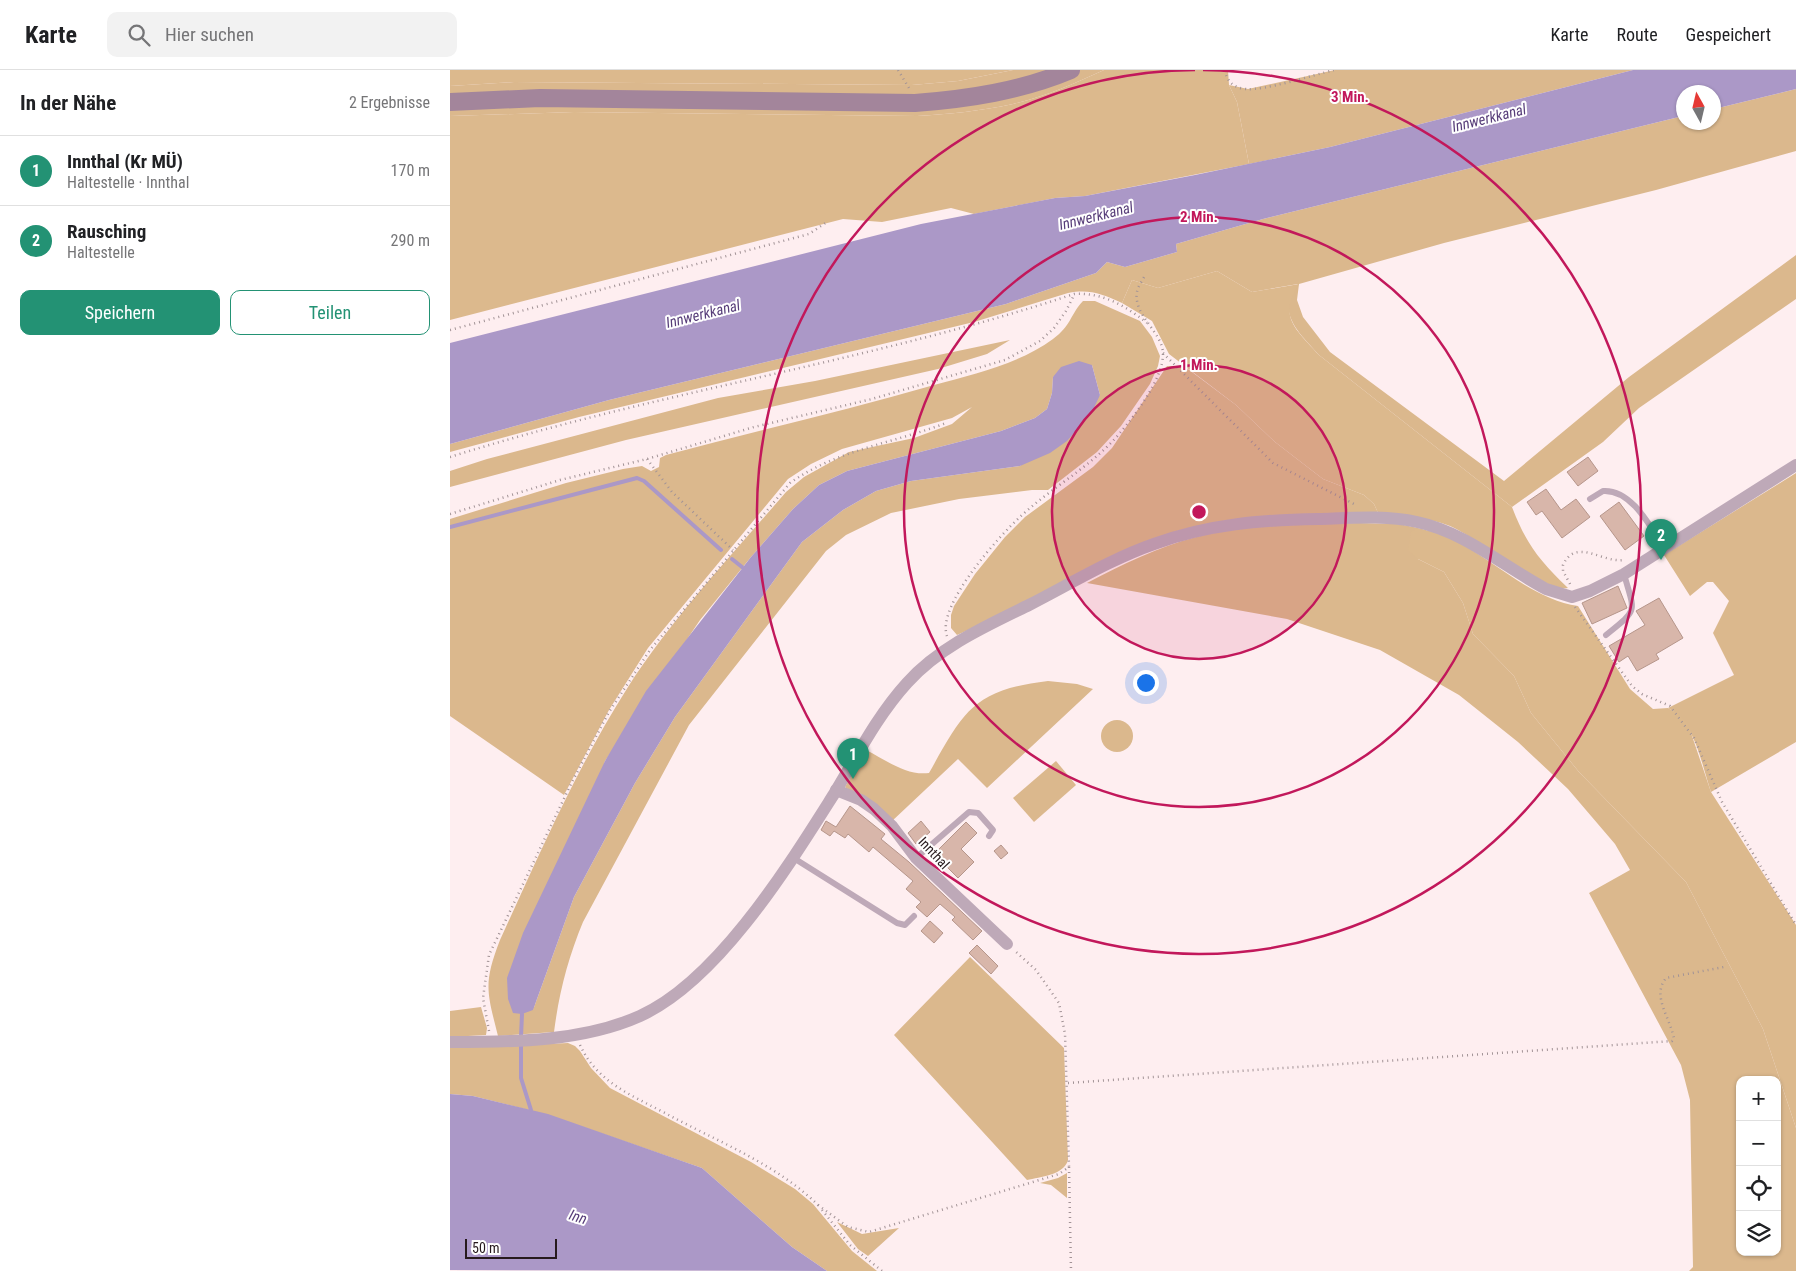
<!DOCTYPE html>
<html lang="de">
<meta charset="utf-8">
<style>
body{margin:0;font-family:"Roboto Condensed",sans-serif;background:#f2f2f2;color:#202124}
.controls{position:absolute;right:15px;bottom:15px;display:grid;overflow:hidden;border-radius:10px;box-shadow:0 1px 4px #0004}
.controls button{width:45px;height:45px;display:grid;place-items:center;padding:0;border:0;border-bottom:1px solid #e0e0e0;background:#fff;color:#202124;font:25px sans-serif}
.compass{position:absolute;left:1226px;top:15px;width:45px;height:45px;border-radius:50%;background:#fff;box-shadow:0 1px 4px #0004;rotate:352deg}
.scale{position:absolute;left:15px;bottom:12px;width:92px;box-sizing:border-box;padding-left:5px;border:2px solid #271a1d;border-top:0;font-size:14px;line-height:18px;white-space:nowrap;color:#271a1d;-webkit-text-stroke:4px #fff;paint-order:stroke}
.you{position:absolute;left:695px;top:612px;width:18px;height:18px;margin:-12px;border:4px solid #fff;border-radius:50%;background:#1a73e8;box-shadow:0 0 0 8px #1a73e833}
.badge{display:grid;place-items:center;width:32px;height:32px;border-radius:50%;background:#239274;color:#fff;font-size:16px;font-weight:700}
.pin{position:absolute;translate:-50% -41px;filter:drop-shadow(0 1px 2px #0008)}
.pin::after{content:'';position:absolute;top:26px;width:18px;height:15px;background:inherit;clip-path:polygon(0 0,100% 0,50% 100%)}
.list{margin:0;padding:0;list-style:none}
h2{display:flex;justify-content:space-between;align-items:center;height:65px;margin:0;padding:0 20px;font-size:21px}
h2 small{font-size:16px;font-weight:400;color:#757577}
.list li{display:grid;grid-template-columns:32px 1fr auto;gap:15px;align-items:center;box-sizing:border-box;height:70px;padding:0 20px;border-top:1px solid #e0e0e0}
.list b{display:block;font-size:19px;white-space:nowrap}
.list p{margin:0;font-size:16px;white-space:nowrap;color:#757577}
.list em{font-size:16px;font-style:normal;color:#757577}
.actions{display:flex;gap:10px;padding:15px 20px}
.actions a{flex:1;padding:11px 0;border:1px solid #239274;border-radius:10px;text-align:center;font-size:18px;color:#239274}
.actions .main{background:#239274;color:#fff}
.icon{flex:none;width:28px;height:28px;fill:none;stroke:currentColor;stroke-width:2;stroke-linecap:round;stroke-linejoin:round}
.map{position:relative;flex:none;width:1346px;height:1201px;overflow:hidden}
header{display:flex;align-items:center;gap:30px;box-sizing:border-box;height:70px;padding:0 25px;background:#fff;border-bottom:1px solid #e0e0e0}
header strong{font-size:24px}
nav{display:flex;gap:28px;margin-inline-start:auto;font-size:18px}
.search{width:350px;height:45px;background:#f2f2f2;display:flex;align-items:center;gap:12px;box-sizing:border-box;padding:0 18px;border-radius:10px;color:#757577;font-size:19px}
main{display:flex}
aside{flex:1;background:#fff}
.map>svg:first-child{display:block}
</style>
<header>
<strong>Karte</strong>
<div class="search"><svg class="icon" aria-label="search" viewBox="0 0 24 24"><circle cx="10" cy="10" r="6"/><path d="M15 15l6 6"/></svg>Hier suchen</div>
<nav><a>Karte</a><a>Route</a><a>Gespeichert</a></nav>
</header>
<main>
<aside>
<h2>In der Nähe<small>2 Ergebnisse</small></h2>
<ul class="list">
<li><span class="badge">1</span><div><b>Innthal (Kr MÜ)</b><p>Haltestelle · Innthal</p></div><em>170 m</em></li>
<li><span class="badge">2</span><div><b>Rausching</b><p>Haltestelle</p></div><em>290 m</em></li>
</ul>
<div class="actions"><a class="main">Speichern</a><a>Teilen</a></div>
</aside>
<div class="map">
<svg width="1346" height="1201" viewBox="0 0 1346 1201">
<rect width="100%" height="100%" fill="#feeef0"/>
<g fill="#dbb88d" fill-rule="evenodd">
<path d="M563,0H654C625,13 595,27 563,34C531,41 499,44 467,46L124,42L0,46V16L64,12L462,15L508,11Z"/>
<polygon points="885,0 1183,0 880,77 799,94 787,32 779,15 798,19"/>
<path d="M1346,19V81L1206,120L994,173L849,214L847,230L853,247L880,282L1054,411L1179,307L1346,185V229L1189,338L1153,372L1062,437L869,285C856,270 832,250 840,227C841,223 846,218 848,214L802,222L767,201L708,218L682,210L672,233C652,224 640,219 618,223L524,252L129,347L0,382V374L159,330L556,234L646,203L657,192L675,197L727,182L726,174L813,149L1233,46L1234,52H1264V39Z"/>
<path d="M633,231H645L690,251L702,267L710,286L708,296L700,314L671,356L647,382L598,420H582L509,429L441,443L396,465L376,481L239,655L133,852C118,888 109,923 104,962L48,966C37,922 33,914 50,870C89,785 127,697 178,617C223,547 282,485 336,422L354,407L399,382L464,368L502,354L522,337L502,348L392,379L361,394L338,409L198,578L159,640L114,725L0,646V449L116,413L173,399L192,396L201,401L209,397L210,388L216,385C305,361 395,341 484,315C524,304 569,294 603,269C621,256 620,245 633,231ZM642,295L650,325L570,396L461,411L426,421L393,440L352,472L225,647L185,713L124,827L83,940L155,691L250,550L301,487L343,439L369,415L397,401L551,361L585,348L597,339L602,323L603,307Z"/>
<polygon points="560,270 537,284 488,299 176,370 0,417 0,401 37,389 268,328 365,311"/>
<polygon points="717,296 734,296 786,335 825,372 873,409 914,425 924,434 929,445 755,454 507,565 501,558 501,545 504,536 525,504 555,467 575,447 643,397 662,378"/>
<path d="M1346,403V672L1261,722C1251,693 1246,654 1218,638L1284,605L1263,563L1279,531L1263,512H1257L1240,526L1214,485Z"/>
<path d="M909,453L949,454L968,458V489L994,502L1013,533L1023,564L1064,606L1081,643L1129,702L1236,812L1313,959L1346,1058V1201H1239L1243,1197L1240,1030L1231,995L1139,823L1180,800L1165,774L1118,719L1068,672L1009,625L930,580L837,549L637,513C673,494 708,477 746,467C799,453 855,454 909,453ZM1290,1010H1327V1182H1290Z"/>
<path d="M598,611L627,614L643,619L537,718L508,689L441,752L395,717L416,680C436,690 456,706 479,703C514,641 523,620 598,611Z"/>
<circle cx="667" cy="666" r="16"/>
<polygon points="606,691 626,715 584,752 563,728"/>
<path d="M520,887L614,978L618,1090C614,1105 590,1107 577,1110L444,965Z"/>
<polygon points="31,937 37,958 36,965 0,967 0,941"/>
<polygon points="617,1103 617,1128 601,1115 590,1113 608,1108"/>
<polygon points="387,1152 412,1164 449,1158 418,1186 408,1179"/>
</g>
<g fill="#dcb98d">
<polygon points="0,0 563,0 508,11 462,15 64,12 0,16"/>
<path d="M654,0H778L779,15L787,32L799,94L635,126L605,128L524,144L501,138L432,152L393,149L0,250V46L124,42L467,46C499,44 531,41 563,34C595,27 625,13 654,0Z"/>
<path d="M767,201L802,222L849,214C827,247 847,260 869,285L1062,437C1076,474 1090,491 1118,518C1095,523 1026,467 1000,456C978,447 952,446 929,445L924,434L914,425L873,409L825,372L786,335L719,284L702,251L672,233L682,210L708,218Z"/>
<path d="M968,458C979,461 991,463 1001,468C1043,489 1081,529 1128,536L1180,619L1203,639L1218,638L1228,644L1238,654L1261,722L1346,855V1058L1313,959L1236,812L1129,702L1081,643L1064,606L1023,564L1013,533L994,502L968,489L958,480L961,462Z"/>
<polygon points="118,973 125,976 130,981 141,998 160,1018 301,1092 345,1119 363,1134 402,1181 427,1201 377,1201 342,1177 252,1098 98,1045 23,1026 0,1024 0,976 41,977"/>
</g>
<g fill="#ab98c7">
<polygon points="1183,0 1346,0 1346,19 1264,39 1264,22 1234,22 1233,46 813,149 726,174 727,182 675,197 657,192 646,203 556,234 159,330 0,374 0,273 471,154 605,128 635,126 745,105 880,77"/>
<polygon points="629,291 642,295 650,325 641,344 617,371 600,383 570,396 461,411 426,421 393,440 352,472 225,647 185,713 124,827 83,940 72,944 63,943 58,929 57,908 73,863 155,691 196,621 301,487 343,439 369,415 397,401 551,361 585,348 597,339 602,323 603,307 611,297"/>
<polygon points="0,1024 23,1026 98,1044 252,1098 342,1177 377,1201 0,1200"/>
</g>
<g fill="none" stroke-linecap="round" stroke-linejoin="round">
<g stroke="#ab98c7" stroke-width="4">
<polyline points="0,457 187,408 194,411 271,480"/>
<polyline points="282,489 292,497"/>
<polyline points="71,967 72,944"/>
<polyline points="71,974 71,1008 81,1040"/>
</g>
</g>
<g fill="#d8b6aa" stroke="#b6968b">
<polygon points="1138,387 1148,401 1128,416 1117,402"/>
<polygon points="1096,419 1111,440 1126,429 1140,447 1112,468 1092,441 1086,445 1077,432"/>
<polygon points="1169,432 1194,466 1175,480 1150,446"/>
<polygon points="1168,516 1177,538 1142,554 1132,533"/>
<polygon points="1209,528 1233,568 1206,584 1209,589 1187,601 1178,586 1169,592 1159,576 1195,555 1186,541"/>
<polygon points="400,736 435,764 431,769 459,792 532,861 523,870 502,850 505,847 490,834 477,847 466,837 471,832 456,819 463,811 423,777 419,782 398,764 395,768 384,761 380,766 371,760 376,751 386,757"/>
<polygon points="471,751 480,762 466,774 458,763"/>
<polygon points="516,752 527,763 511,779 524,792 508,808 484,784"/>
<polygon points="551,775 558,783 551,789 544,781"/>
<polygon points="480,851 493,863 484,873 471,861"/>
<polygon points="527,875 548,896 541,904 519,883"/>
</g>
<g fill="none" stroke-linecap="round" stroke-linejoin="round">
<g stroke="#a29396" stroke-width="2.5" stroke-dasharray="1 4" stroke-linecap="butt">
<polyline points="448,0 459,18"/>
<path d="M775,0C777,12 784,18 796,19C813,21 864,5 884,0"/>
<polyline points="0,260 359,164 377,152"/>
<polyline points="713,283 823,393 906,435"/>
<path d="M0,387C205,322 420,292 624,224C652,222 676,236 697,253"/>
<polyline points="197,389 222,422 283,480"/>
<polyline points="0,444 110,410 197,389 304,357 422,329 555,290 590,271 604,258 616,241 624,225"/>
<path d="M1120,514L1113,501V495C1126,467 1152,493 1173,490"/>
<polyline points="1125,537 1182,616 1192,624 1220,636 1244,668 1272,732 1346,855"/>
<path d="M497,566C486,536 549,466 571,446C602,417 641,397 670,363C685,345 713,309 713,284C713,262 683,246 687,222C688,216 693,210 695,205"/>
<path d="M39,961L33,928L39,885L121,714L159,642L200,580L340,413C386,380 444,373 496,353"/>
<path d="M130,975C147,1012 181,1025 215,1043C266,1071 327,1094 369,1136"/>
<path d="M618,1013L1222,971L1224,969C1221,949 1201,926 1216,908L1274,897"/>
<polyline points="619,1097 621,1201"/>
<polyline points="368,1135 398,1157 419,1162 609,1104 619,1097 615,964 609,933 586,900 565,881"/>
<polyline points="372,1140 400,1175 432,1201"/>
</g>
<g stroke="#bea9b8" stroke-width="6">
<path d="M1140,429L1153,421C1182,419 1201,458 1215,479"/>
<path d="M1156,565C1189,538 1185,544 1174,504"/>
<polyline points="342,787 447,853 455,855 464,846"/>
<polyline points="466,788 519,742 528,743 543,760 539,766"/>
</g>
<g stroke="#bea9b8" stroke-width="12">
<polyline points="386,720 411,730 424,739 442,756 466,788 557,874"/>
<path d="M0,972C62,972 132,972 190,946C268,911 339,795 384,724C407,686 427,646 457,613C489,577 536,556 579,535C620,514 661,489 704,474C758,454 812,450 868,449C900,448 935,445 967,452C1015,462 1053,496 1096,519L1122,527L1140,521L1174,504L1346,395"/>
</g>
<path stroke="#a3859b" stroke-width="18" d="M0,32L90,28L465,33C518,29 571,21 621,0"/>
</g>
<circle cx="749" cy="442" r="147" fill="#c2185b" fill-opacity=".12"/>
<g fill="none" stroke="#c2185b" stroke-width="2.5">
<circle cx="749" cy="442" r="147"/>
<circle cx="749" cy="442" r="295"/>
<path d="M753 0A442 442 0 1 1 745 0"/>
</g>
<g text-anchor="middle" stroke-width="4" stroke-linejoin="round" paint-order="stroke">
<g font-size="14" fill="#271a1d" stroke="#fff">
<text transform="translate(484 783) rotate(47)" y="5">Innthal</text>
</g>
<g font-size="15" font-style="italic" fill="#573d79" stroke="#fff">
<text transform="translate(1039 48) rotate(-14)" y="5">Innwerkkanal</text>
<text transform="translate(646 146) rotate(-14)" y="5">Innwerkkanal</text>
<text transform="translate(253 244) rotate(-14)" y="5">Innwerkkanal</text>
<text transform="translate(128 1147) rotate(18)" y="5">Inn</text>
</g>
</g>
<circle cx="749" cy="442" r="8" fill="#c2185b" stroke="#fff" stroke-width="2.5"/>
<g font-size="15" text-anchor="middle" font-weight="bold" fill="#c2185b" stroke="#fff" stroke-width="4" stroke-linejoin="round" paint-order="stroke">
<text x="900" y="32">3 Min.</text>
<text x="749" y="152">2 Min.</text>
<text x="749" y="300">1 Min.</text>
</g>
</svg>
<div class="controls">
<button>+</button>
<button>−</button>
<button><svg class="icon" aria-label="locate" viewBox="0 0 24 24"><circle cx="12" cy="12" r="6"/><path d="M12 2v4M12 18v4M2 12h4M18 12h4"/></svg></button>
<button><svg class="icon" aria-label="layers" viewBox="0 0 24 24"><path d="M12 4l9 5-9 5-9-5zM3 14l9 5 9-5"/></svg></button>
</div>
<svg class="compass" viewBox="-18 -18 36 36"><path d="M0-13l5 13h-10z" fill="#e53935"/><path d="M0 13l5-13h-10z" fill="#757577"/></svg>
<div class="scale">50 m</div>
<div class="you"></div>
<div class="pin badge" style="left:403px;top:709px">1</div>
<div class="pin badge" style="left:1211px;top:490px">2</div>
</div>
</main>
